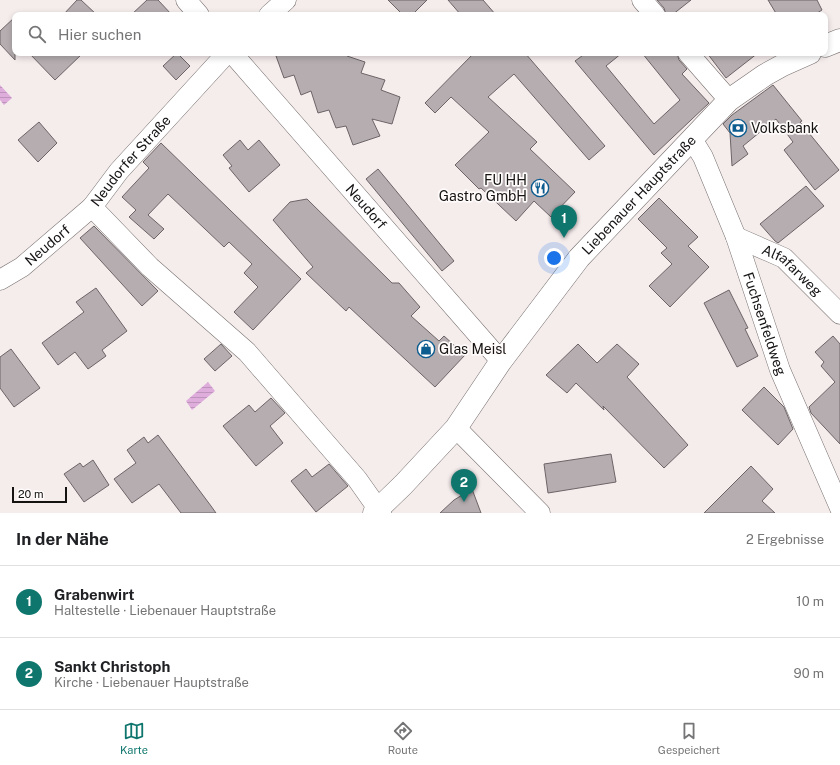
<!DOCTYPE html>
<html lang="de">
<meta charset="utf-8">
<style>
body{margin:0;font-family:"Public Sans",sans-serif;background:#f2f2f2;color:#202124}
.scale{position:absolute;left:12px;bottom:10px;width:55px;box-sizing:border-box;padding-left:4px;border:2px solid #151212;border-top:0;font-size:11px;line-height:14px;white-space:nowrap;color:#151212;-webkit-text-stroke:3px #fffbfb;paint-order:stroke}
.you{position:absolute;left:554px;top:258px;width:14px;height:14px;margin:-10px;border:3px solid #fff;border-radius:50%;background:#1a73e8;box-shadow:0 0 0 6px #1a73e833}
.badge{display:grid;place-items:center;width:26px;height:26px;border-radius:50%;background:#0f766e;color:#fff;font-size:13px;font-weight:700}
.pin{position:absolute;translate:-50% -33px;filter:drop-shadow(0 1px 2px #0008)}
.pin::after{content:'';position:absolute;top:21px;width:14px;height:12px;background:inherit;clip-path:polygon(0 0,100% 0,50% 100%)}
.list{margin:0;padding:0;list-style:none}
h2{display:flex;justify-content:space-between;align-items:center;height:52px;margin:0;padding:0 16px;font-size:17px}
h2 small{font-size:13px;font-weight:400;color:#757577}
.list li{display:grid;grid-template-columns:26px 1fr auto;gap:12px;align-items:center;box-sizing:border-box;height:72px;padding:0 16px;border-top:1px solid #e0e0e0}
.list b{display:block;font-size:15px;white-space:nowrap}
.list p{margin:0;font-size:13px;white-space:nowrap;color:#757577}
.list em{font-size:13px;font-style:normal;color:#757577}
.icon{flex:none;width:22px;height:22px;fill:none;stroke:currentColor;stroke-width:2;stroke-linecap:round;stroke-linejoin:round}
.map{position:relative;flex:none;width:840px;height:513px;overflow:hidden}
.search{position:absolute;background:#fff;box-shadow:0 2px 6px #0003;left:12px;right:12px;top:12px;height:44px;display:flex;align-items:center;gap:10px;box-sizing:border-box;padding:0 14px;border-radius:8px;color:#757577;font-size:15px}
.sheet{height:196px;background:#fff}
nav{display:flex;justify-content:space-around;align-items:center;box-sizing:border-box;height:56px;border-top:1px solid #e0e0e0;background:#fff;font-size:11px;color:#757577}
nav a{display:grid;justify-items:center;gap:2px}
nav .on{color:#0f766e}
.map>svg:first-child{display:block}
</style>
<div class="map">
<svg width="840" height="513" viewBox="0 0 840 513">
<defs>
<pattern id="water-rules" width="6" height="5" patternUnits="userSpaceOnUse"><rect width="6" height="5" fill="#deaddc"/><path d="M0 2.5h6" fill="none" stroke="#be94bc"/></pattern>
</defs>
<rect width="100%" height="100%" fill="#f5ecec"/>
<g fill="url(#water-rules)">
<polygon points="0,85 12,98 4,105 0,100"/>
<polygon points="208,382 215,391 192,410 186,401"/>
</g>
<g fill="#b5adb0" stroke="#6c6567">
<polygon points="77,0 81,0 97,15 63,15"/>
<polygon points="147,0 158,0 172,15 131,15"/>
<polygon points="388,0 427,0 412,15 403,15"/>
<polygon points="448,0 483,0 496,15 461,15"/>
<polygon points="657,0 691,0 672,15 666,15 664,8"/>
<polygon points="768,0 817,0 822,10 814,15 777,15"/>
<polygon points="15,17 15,60 0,44 0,31"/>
<polygon points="29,53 83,53 55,80"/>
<polygon points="177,53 190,66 176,80 163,66"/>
<polygon points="284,53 347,53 347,56 365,62 361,73 385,80 381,90 400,97 392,124 372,119 380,136 353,145 346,126 336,128 329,110 318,113 311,91 301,95 294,75 284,78 276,56"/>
<polygon points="474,53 525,53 605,146 589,160 514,74 488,97 537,142 530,149 575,192 551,217 534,201 516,221 481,188 479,189 455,165 489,132 451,97 435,113 425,103"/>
<polygon points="586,53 622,53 606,66 654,124 680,100 642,53 677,53 679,60 687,69 682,74 709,103 654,155 575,61"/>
<polygon points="707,53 758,53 726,78"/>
<polygon points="773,85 802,121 800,122 839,170 815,190 784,150 793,142 776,119 743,146 748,154 732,166 730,133 723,124 732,115"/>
<polygon points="39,122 57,143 38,162 18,140"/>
<polygon points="240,140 248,150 259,140 280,165 249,192 229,168 232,166 223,155"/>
<polygon points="161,143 301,279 253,330 234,312 258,287 244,273 252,264 229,242 224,247 168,194 148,215 164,229 154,239 129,217 136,210 122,197 149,168 143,162"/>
<polygon points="378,169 454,261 442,271 366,179"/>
<polygon points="806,186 824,206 778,243 775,241 760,224"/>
<polygon points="659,198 698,237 688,246 709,267 670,307 649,286 672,264 661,253 667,248 638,219"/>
<polygon points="307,199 392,283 399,283 420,307 411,316 439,341 444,336 465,355 435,387 349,307 346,311 306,273 313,267 273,220 290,202"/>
<polygon points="94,226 158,291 142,306 80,238"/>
<polygon points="96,288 127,331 102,350 106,356 88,369 75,352 58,365 42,343 84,312 76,302"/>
<polygon points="729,290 748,328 745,329 758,356 737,367 704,303"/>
<polygon points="833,336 840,344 840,444 811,413 809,407 835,382 821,366 824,362 815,352"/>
<polygon points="221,344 232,356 215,371 204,359"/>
<polygon points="578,344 597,363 617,344 639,364 627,377 688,445 664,468 603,406 604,410 576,383 567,393 546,375"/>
<polygon points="11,349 40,388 14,407 0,388 0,357"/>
<polygon points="764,387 784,407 793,429 778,445 742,410"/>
<polygon points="271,398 285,413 270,426 283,443 256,466 223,426 249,405 255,412"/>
<polygon points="158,435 211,506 216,513 181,513 159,484 132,503 114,479 136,463 127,450 144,437 148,443"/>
<polygon points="611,454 616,482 548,493 544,464"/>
<polygon points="93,460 109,485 84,502 64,474 80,463 83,467"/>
<polygon points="329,464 348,486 316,512 291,481 306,469 312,477"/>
<polygon points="751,466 773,489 762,501 775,513 704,513"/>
<polygon points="472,489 481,513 440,513 454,500"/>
</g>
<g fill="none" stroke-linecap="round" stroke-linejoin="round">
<defs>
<g id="minor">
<polyline points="186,0 199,15"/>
<polyline points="642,0 655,15"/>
<polyline points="269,15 286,0"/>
<path id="s1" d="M232,53L501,361"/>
<polyline points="688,53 729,100"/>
<path id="s2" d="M692,139L703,157L736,237L780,370L840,508"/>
<polyline points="92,207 150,267 247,352 357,479 381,513"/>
<path id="s3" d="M736,237L784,258L840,314"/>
<path id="s4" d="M0,280L22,267L92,207L119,171L227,53"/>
<polyline points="456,428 540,513"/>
</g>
<g id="major">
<polyline points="825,46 840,40"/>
<path id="s5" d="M374,513L403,485L456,428L501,361L579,258L729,100L765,75L783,65L810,53"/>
</g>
</defs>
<use href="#minor" stroke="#77706f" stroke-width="21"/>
<use href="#major" stroke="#77706f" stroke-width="23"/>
<use href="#minor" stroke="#fff" stroke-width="20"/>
<use href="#major" stroke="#fff" stroke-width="22"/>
</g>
<defs>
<symbol id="bank-ring" viewBox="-11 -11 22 22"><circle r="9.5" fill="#fffbfb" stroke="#0c5c8f" stroke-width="1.5"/><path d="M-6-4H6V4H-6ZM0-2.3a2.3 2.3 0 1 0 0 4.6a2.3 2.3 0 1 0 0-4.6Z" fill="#0c5c8f"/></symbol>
<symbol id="restaurant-ring" viewBox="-11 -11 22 22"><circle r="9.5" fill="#fffbfb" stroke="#0c5c8f" stroke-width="1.5"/><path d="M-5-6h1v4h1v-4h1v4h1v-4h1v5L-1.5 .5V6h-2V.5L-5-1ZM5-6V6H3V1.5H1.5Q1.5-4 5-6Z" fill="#0c5c8f"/></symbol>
<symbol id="shop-ring" viewBox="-11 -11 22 22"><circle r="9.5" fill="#fffbfb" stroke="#0c5c8f" stroke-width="1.5"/><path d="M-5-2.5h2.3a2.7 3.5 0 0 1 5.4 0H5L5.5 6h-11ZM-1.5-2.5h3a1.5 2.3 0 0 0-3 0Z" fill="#0c5c8f"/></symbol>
</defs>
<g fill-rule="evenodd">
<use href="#bank-ring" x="728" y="118" width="20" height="20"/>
<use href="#restaurant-ring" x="530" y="178" width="20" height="20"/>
<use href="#shop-ring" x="416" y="339" width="20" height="20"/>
</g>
<g text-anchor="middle" stroke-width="3.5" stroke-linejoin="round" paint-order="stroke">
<g font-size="14" fill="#151212" stroke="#fffbfb" text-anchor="start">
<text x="751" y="133">Volksbank</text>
<text x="527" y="185" text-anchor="end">FU HH<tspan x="527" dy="16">Gastro GmbH</tspan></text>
<text x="439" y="354">Glas Meisl</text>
</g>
<g font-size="14" fill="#151212" stroke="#fffbfb">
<text dy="5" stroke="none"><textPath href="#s4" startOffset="178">Neudorfer Straße</textPath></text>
<text dy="5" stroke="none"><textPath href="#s5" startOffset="415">Liebenauer Hauptstraße</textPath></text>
<text dy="5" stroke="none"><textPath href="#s1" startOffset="204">Neudorf</textPath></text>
<text dy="5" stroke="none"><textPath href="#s4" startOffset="59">Neudorf</textPath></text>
<text dy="5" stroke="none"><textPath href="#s3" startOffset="66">Alfafarweg</textPath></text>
<text dy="5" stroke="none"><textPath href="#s2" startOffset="199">Fuchsenfeldweg</textPath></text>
</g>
</g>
</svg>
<div class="scale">20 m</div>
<div class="you"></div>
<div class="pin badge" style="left:564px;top:238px">1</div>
<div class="pin badge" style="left:464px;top:502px">2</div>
<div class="search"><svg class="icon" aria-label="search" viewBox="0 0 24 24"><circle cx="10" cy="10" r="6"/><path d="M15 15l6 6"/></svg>Hier suchen</div>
</div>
<section class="sheet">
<h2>In der Nähe<small>2 Ergebnisse</small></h2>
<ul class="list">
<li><span class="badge">1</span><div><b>Grabenwirt</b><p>Haltestelle · Liebenauer Hauptstraße</p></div><em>10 m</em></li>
<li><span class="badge">2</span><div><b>Sankt Christoph</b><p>Kirche · Liebenauer Hauptstraße</p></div><em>90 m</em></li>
</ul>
</section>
<nav>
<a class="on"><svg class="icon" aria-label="map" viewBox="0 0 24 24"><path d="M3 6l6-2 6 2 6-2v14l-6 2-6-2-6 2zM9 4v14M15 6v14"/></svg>Karte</a>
<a><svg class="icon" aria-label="directions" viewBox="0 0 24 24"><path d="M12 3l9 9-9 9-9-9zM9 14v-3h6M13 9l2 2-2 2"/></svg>Route</a>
<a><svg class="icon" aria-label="saved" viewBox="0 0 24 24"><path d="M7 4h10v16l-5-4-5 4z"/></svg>Gespeichert</a>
</nav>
